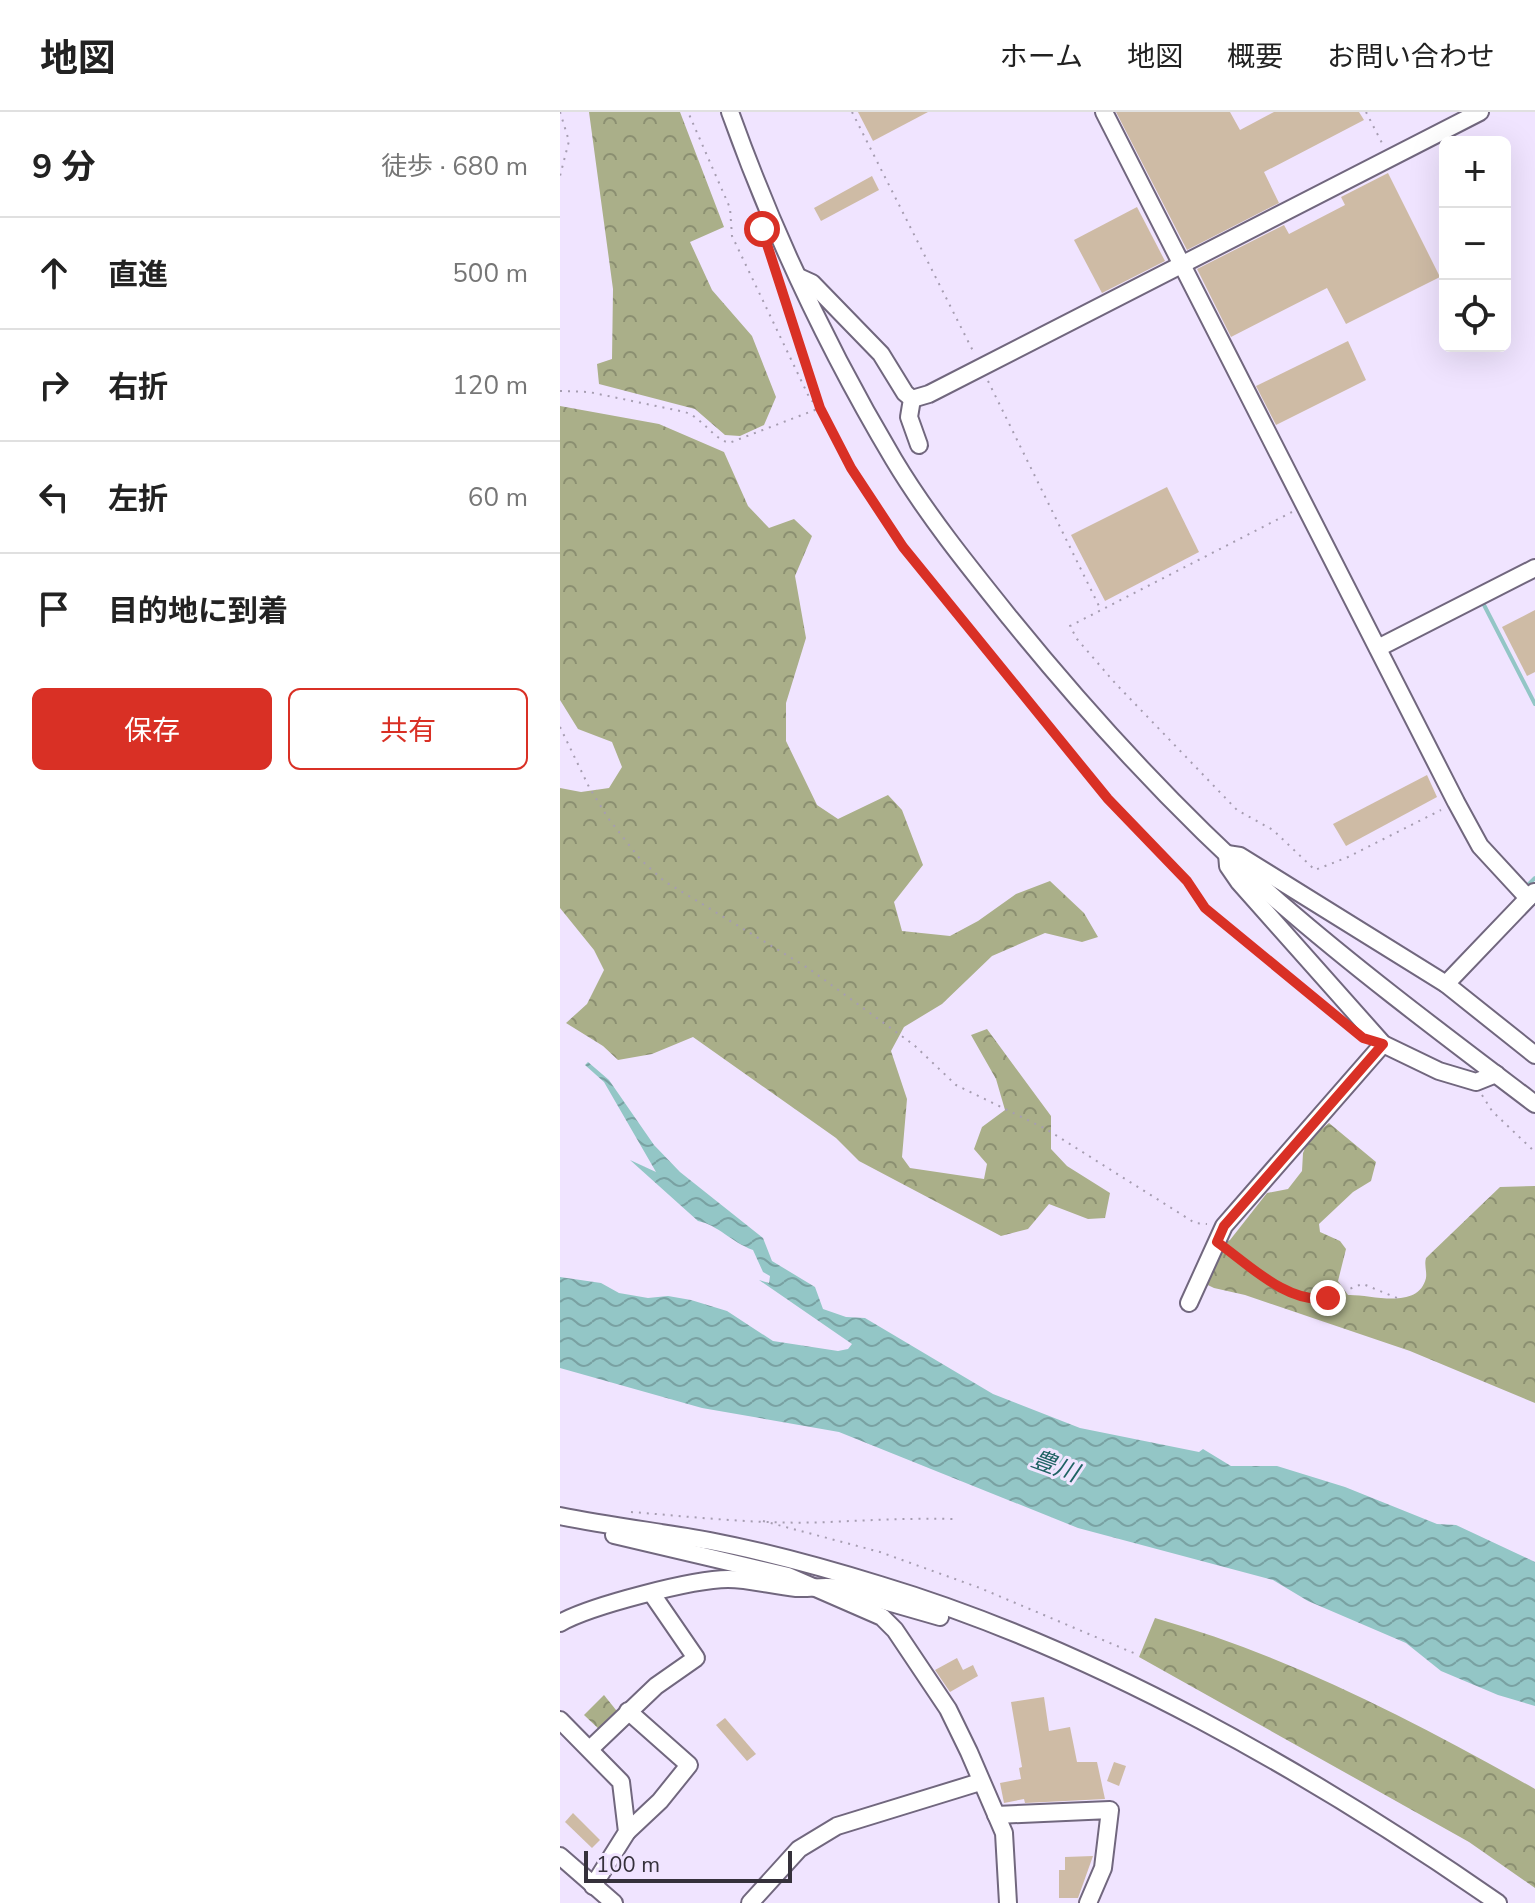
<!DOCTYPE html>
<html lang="ja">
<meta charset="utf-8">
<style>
body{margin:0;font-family:"Nunito Sans","Noto Sans JP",sans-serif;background:#f6f6f6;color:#222}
.controls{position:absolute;right:24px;top:24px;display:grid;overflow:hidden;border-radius:12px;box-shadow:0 8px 32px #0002}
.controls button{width:72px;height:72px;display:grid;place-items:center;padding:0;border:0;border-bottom:2px solid #e0e0e0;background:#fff;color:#222;font:40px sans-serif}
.scale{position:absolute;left:24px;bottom:20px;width:208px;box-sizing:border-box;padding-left:8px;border:4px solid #35313b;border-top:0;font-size:22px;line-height:28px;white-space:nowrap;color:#35313b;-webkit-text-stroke:6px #f0e4ff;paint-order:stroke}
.stop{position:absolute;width:24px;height:24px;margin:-18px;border:6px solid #d93025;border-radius:50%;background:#fff}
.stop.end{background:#d93025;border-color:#fff;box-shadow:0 2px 8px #0008}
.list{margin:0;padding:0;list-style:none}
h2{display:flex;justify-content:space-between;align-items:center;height:104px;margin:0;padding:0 32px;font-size:34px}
h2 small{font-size:26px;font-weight:400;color:#767676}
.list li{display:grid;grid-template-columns:52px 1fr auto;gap:24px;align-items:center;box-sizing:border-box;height:112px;padding:0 32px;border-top:2px solid #e0e0e0}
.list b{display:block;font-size:30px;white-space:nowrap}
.list em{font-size:26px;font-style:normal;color:#767676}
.actions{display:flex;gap:16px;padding:24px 32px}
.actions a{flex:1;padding:18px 0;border:2px solid #d93025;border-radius:12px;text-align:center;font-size:28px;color:#d93025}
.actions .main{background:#d93025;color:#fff}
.icon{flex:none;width:44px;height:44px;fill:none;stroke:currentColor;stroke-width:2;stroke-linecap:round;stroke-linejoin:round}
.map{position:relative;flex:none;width:975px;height:1791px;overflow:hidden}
header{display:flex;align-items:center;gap:48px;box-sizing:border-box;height:112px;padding:0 40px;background:#fff;border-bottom:2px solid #e0e0e0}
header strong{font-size:38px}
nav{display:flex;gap:44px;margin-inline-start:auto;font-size:28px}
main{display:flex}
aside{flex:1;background:#fff}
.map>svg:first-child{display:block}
</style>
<header>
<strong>地図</strong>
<nav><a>ホーム</a><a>地図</a><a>概要</a><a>お問い合わせ</a></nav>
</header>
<main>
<aside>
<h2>9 分<small>徒歩 · 680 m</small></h2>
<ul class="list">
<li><svg class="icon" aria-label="ahead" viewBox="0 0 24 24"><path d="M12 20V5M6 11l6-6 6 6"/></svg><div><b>直進</b></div><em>500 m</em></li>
<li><svg class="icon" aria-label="right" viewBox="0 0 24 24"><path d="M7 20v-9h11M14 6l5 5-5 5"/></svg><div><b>右折</b></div><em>120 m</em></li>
<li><svg class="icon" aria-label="left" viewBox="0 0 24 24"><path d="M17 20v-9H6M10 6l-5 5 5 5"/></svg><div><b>左折</b></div><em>60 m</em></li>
<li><svg class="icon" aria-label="arrive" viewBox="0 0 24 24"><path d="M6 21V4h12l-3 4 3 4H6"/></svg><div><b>目的地に到着</b></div></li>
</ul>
<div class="actions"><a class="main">保存</a><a>共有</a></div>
</aside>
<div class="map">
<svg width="975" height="1791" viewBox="0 0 975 1791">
<defs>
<pattern id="forest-crowns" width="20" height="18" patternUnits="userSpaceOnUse" patternTransform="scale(2)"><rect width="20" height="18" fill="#aaaf89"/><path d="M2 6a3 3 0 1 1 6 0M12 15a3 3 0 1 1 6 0" fill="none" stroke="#8b8f71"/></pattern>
<pattern id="water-waves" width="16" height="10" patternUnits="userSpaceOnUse" patternTransform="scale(2)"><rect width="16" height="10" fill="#93c6c6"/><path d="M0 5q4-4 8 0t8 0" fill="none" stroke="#79a1a2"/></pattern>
</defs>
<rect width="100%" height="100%" fill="#f0e4ff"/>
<g fill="url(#forest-crowns)">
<polygon points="29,0 120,0 164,115 130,130 152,178 192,224 216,285 204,313 180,324 165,323 135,297 39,272 37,252 52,247 53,177"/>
<polygon points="0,294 99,312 164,340 188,394 209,416 234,407 252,424 235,464 246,526 226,591 226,629 257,693 278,707 328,683 342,698 363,753 334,790 342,819 390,824 418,809 456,782 490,769 524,801 538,825 522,830 485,821 432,844 382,892 344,915 331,939 347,987 342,1045 350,1056 424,1067 427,1052 414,1037 422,1015 445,998 436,967 411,923 427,917 491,1004 491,1037 507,1054 550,1081 545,1106 528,1107 489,1092 468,1117 441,1124 299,1049 276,1026 133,925 92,942 58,948 43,934 6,911 27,892 44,858 34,838 0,796 0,676 21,680 49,676 62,655 52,630 18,617 0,588"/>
<path d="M769,1011L816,1050L811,1069L793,1080L759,1112L760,1120L780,1129L786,1137L778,1169L788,1183C810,1182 858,1199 866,1166C867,1159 864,1153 866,1146L940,1075L975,1074V1291L850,1239L685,1183L654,1176L631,1165L640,1144L670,1128L707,1081L728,1077L742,1059L743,1041L749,1027Z"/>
<path d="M595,1506C729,1544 854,1609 975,1677V1776L909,1730L579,1545Z"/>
<polygon points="44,1583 60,1603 43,1621 24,1603"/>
</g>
<path fill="url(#water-waves)" d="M28,950L49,968L94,1033L120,1060L203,1126L212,1149L255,1175L263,1197L286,1205L305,1206L433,1282L520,1316L639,1340L643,1337L671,1354H717L785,1375L877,1412L896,1413L975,1450V1594L938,1583L881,1559L846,1531L748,1489L713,1468L518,1416L279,1320L142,1296L0,1256V1165L41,1171L59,1181L88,1186L108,1184L131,1188L167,1199L213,1229L278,1239L288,1237L292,1232L199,1168L209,1171L210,1164L203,1160L193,1138C171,1130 158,1113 138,1109L70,1048L96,1060L44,970L25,953Z"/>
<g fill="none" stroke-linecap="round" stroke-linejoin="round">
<g stroke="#93c6c6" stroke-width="4">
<polyline points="923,491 975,592"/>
<polyline points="966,775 975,766"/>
</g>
</g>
<g fill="#cebba5">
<polygon points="298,0 368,0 313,29"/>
<polygon points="556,0 670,0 680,18 714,0 799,0 804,8 704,60 719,91 627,138"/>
<polygon points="828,61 880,165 786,212 767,176 671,225 637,157 724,113 729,122 785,93 781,85"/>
<polygon points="312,64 319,78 261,109 254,96"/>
<polygon points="577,95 605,149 542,181 514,128"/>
<polygon points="788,229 806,268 716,313 696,274"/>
<polygon points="607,375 639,440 545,489 511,423"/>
<polygon points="975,498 975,560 967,564 942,515"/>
<polygon points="867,663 877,685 786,734 773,712"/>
<polygon points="397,1546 403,1558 413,1553 418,1564 390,1580 375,1558"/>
<polygon points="484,1585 489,1619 510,1615 517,1650 537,1650 545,1687 465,1691 464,1687 444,1691 440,1671 461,1667 459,1656 462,1655 451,1590"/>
<polygon points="165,1606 196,1642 187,1649 156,1613"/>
<polygon points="554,1650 566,1654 559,1674 547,1669"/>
<polygon points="13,1701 40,1728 32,1736 5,1710"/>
<polygon points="533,1744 518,1786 499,1786 499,1758 505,1758 505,1745"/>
</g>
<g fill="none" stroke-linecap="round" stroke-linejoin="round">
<defs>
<g id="minor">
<path d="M170,0C213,120 269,239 334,348C367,403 409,455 450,506C532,607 621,704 719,790C801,861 888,926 975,992"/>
<polyline points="544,0 896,690 920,734 968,786"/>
<polyline points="241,166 252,171 321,242 345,281 352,287 349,305 359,333"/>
<polyline points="352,287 369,282 920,0"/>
<polyline points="818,536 975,456"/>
<polyline points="886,872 974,780"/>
<polyline points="936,962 916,970 879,959 823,932 679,770 668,754 667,742 680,744 886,872 975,943"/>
<polyline points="629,1191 664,1114 823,932"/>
<path d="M0,1404C50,1414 100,1420 150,1429C207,1440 265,1456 320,1473C536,1538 754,1663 938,1791"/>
<polyline points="54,1423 228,1464 322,1505 335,1518 388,1597 409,1640 444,1721 448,1791"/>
<path d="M0,1511C30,1494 133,1467 168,1467C191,1467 213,1474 236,1476C251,1477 264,1473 279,1476L380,1505"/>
<polyline points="0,1608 61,1670 67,1720 33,1774"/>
<polyline points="30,1637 96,1574 136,1546 92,1482"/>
<polyline points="436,1703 550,1698 543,1756 528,1791"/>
<polyline points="67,1720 100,1689 129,1653 68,1599"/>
<polyline points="0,1744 54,1791"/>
<polyline points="190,1791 239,1737 277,1714 420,1670"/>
</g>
</defs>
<use href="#minor" stroke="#71677e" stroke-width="20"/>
<g stroke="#a69db1" stroke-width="2" stroke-dasharray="2 6" stroke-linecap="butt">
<polyline points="0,0 9,29 0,64"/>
<polyline points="292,0 414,241"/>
<polyline points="806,0 822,31"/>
<polyline points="212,148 260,296 291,356 343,435 548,687 627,769 645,796 775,903"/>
<polyline points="428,269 540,496"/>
<path d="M0,279L29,280L125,300C144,307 151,325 169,331L260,296L250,287L172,124L170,96L128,0"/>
<polyline points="732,400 510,514 517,527 555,571 677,698 713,718 755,758 788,745 881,698"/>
<polyline points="0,615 29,675 48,706 80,747 104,769 248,856 354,933 396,973 486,1017 635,1111 647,1112"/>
<polyline points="922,983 932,999 975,1040"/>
<path d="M670,1140C695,1157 728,1190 760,1187C775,1186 788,1176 803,1172L842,1188"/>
<path d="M71,1400C136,1405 203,1413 268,1410C313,1408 351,1406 397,1407"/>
<polyline points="203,1409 320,1440 420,1476 576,1542"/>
</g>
<use href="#minor" stroke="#fff" stroke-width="16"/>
</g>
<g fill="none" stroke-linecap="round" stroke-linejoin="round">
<path stroke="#d93025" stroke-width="10" d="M202,117L260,296L291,356L343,435L548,687L627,769L645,796L803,926L823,932L664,1114L657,1130C687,1151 728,1193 768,1186"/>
</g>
<g text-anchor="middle" stroke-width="6" stroke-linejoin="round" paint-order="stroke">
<g font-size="24" font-style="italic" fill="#1e6263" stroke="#f0e4ff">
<text transform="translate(495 1354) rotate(20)" y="8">豊川</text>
</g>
</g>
</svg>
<div class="controls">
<button>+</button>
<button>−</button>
<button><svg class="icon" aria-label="locate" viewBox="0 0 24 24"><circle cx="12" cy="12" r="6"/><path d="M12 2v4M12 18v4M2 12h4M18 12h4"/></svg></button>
</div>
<div class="scale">100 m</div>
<div class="stop" style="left:202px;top:117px"></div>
<div class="stop end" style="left:768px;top:1186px"></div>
</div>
</main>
